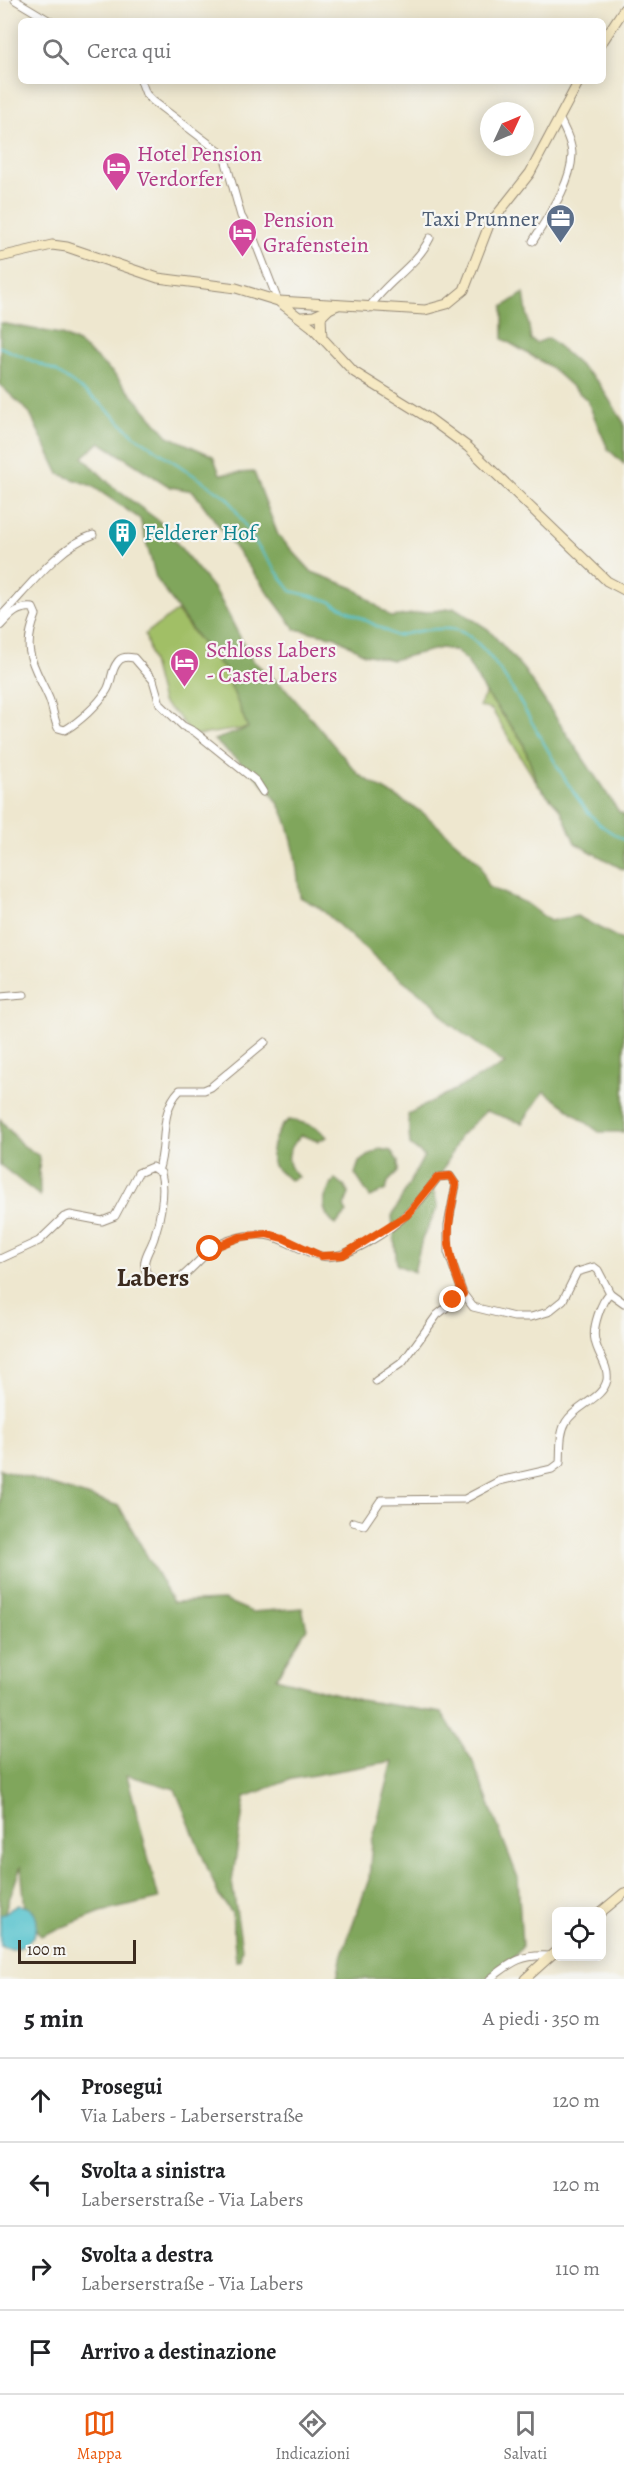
<!DOCTYPE html>
<html lang="it">
<meta charset="utf-8">
<style>
body{margin:0;font-family:Alegreya,serif;background:#f6f6f6;color:#202124}
.controls{position:absolute;right:18px;bottom:18px;display:grid;overflow:hidden;border-radius:9px;box-shadow:0 3px 15px #0003}
.controls button{width:54px;height:54px;display:grid;place-items:center;padding:0;border:0;border-bottom:2px solid #e0e0e0;background:#fff;color:#202124;font:30px sans-serif}
.compass{position:absolute;left:480px;top:102px;width:54px;height:54px;border-radius:50%;background:#fff;box-shadow:0 3px 15px #0003;rotate:46deg}
.scale{position:absolute;left:18px;bottom:15px;width:118px;box-sizing:border-box;padding-left:6px;border:3px solid #3b2a1e;border-top:0;font-size:16px;line-height:21px;white-space:nowrap;color:#3b2a1e;-webkit-text-stroke:4px #f6f6f2;paint-order:stroke}
.stop{position:absolute;width:18px;height:18px;margin:-14px;border:4px solid #ea580c;border-radius:50%;background:#fff}
.stop.end{background:#ea580c;border-color:#fff;box-shadow:0 2px 6px #0008}
.list{margin:0;padding:0;list-style:none}
h2{display:flex;justify-content:space-between;align-items:center;height:78px;margin:0;padding:0 24px;font-size:26px}
h2 small{font-size:20px;font-weight:400;color:#757577}
.list li{display:grid;grid-template-columns:39px 1fr auto;gap:18px;align-items:center;box-sizing:border-box;height:84px;padding:0 24px;border-top:2px solid #e0e0e0}
.list b{display:block;font-size:22px;white-space:nowrap}
.list p{margin:0;font-size:20px;white-space:nowrap;color:#757577}
.list em{font-size:20px;font-style:normal;color:#757577}
.icon{flex:none;width:33px;height:33px;fill:none;stroke:currentColor;stroke-width:2;stroke-linecap:round;stroke-linejoin:round}
.map{position:relative;flex:none;width:624px;height:1979px;overflow:hidden}
.search{position:absolute;background:#fff;box-shadow:0 3px 15px #0003;left:18px;right:18px;top:18px;height:66px;display:flex;align-items:center;gap:15px;box-sizing:border-box;padding:0 21px;border-radius:9px;color:#757577;font-size:22px}
.sheet{height:414px;background:#fff}
nav{display:flex;justify-content:space-around;align-items:center;box-sizing:border-box;height:84px;border-top:2px solid #e0e0e0;background:#fff;font-size:16px;color:#757577}
nav a{display:grid;justify-items:center;gap:3px}
nav .on{color:#ea580c}
.map>svg:first-child{display:block}
</style>
<div class="map">
<svg width="624" height="1979" viewBox="0 0 624 1979">
<rect width="100%" height="100%" fill="#f6f6f2"/>
<filter id="ink" filterUnits="userSpaceOnUse"><feTurbulence type="fractalNoise" baseFrequency=".0167" numOctaves="2"/><feDisplacementMap in="SourceGraphic" scale="12" xChannelSelector="R" yChannelSelector="G"/><feConvolveMatrix kernelMatrix="1 2 1 2 8 2 1 2 1" color-interpolation-filters="sRGB"/></filter>
<filter id="wash" filterUnits="userSpaceOnUse"><feTurbulence type="fractalNoise" baseFrequency=".008" numOctaves="4" result="noise"/><feDisplacementMap in="SourceGraphic" scale="24" xChannelSelector="R" yChannelSelector="G"/><feGaussianBlur stdDeviation="1.35" result="paint"/><feColorMatrix in="noise" values="0 0 0 0 0 0 0 0 0 0 0 0 0 0 0 0 0 1.4 0 .05"/><feComposite in="paint" operator="in"/></filter>
<g filter="url(#wash)">
<rect width="100%" height="100%" fill="#eee7cf"/>
<g fill="#a1bf66" stroke="#6e7442" stroke-width="1.5">
<polygon points="177,611 204,647 224,669 248,728 192,736 178,716 162,702 145,634"/>
<polygon points="486,693 522,741 538,785 492,710 479,706"/>
</g>
<g fill="#80a65b" stroke="#5e683c" stroke-width="1.5">
<polygon points="524,293 531,340 536,343 549,338 598,382 624,423 624,464 608,449 587,400 549,366 503,339 503,307"/>
<path d="M0,323L60,334L80,344L113,373L168,436L213,456L220,474L254,472L278,535L312,572L354,588L391,617L455,608L488,629L524,670L619,812L624,814V870L575,843L561,810L538,785L522,740L486,693L467,661L456,651L441,648L392,660L364,654L336,637L295,629L193,491L170,487L100,442L83,457L113,487L159,521L217,593L252,660L286,689L359,775L422,812L480,863L488,887L526,903L550,921L577,916L624,941V1132H599L544,1091L522,1123L486,1111L460,1136L433,1190L438,1207L422,1239L414,1272L397,1265L392,1216L424,1156L410,1145L408,1114L505,1064L450,1024L434,1004L378,961L320,908L300,897C297,870 294,835 282,810C268,782 237,761 214,740L248,728L224,669L204,647L156,578L140,519L92,486L59,474L29,412L0,385Z"/>
<polygon points="0,1119 21,1144 39,1156 40,1196 0,1165"/>
<path d="M289,1120C303,1122 318,1126 327,1137L318,1141L301,1135C287,1150 283,1162 298,1177L290,1180C284,1175 275,1171 273,1163C268,1148 278,1127 289,1120Z"/>
<polygon points="379,1149 391,1151 398,1161 398,1172 388,1182 386,1190 370,1197 355,1174 359,1162"/>
<path d="M335,1179L344,1186L349,1194L344,1206L347,1213L335,1225C318,1210 323,1196 335,1179Z"/>
<polygon points="0,1469 119,1506 173,1602 224,1600 252,1612 302,1608 307,1628 276,1678 360,1700 442,1713 472,1760 518,1878 522,1947 506,1968 485,1979 337,1979 342,1954 369,1879 372,1842 393,1761 292,1779 245,1797 232,1882 242,1948 240,1961 236,1961 232,1913 219,1896 175,1789 127,1775 159,1899 101,1912 40,1936 25,1910 21,1866 0,1925"/>
</g>
<path fill="#55c2cd" stroke="#487676" stroke-width="1.5" d="M18,1905C54,1907 33,1962 0,1946V1915Z"/>
<g fill="none" stroke-linecap="round" stroke-linejoin="round">
<path stroke="#55c2cd" stroke-width="2" d="M0,347L56,371L99,402L135,436L228,498L259,548L291,591L327,600L396,636C412,632 443,625 459,631C506,647 556,788 601,825C608,831 616,835 624,840"/>
</g>
</g>
<g filter="url(#ink)">
<g fill="none" stroke-linecap="round" stroke-linejoin="round">
<defs>
<g id="street">
<polyline points="15,0 50,21"/>
<polyline points="141,81 146,94 153,101 224,155 241,216 254,239 278,301"/>
<path d="M533,241C548,216 571,185 572,155C572,143 565,130 560,120"/>
<path d="M369,308C386,281 415,268 430,238"/>
<path d="M0,617C26,591 58,546 93,535"/>
<path d="M0,626C10,615 18,606 33,608L36,615C21,652 33,663 48,696C53,706 53,717 58,728L65,730C79,722 98,705 107,690C112,682 111,670 117,663C121,656 128,657 134,658L153,680L160,704L183,726L195,732L256,781L263,792"/>
<polyline points="0,997 24,995"/>
<path d="M158,1171C168,1145 158,1112 180,1090H204L211,1087L265,1042"/>
<path d="M0,1259L39,1241L64,1217L70,1215L102,1221L115,1216L138,1173L152,1167L161,1173C166,1191 160,1220 154,1238C150,1251 140,1260 147,1274L161,1283L177,1281C196,1267 206,1248 230,1240C276,1225 283,1246 321,1256C345,1262 393,1228 409,1212C420,1202 429,1189 438,1177L450,1176L456,1185L448,1225V1252L463,1294L473,1307L514,1317H531L548,1312L563,1300L577,1272L594,1267L598,1270L610,1293C601,1301 592,1328 595,1340C597,1354 609,1365 607,1380C603,1399 576,1405 566,1422C559,1434 561,1450 560,1463L552,1469L499,1481L465,1499L381,1500L364,1525L353,1522"/>
<polyline points="610,1293 624,1303"/>
<polyline points="376,1381 403,1362 437,1315 463,1294"/>
<path d="M490,1979C512,1962 521,1954 550,1956"/>
</g>
<g id="secondary">
<polyline points="603,41 624,9"/>
<polyline points="0,257 52,245 67,247 158,278 236,288 278,301 312,327 354,372 430,419 468,447 607,581 624,590"/>
<polyline points="279,301 425,310 447,304 464,290 489,225 530,173 579,81"/>
<polyline points="302,317 314,316 338,305"/>
<polyline points="322,337 321,317 328,310"/>
<polyline points="601,1912 624,1893"/>
<polyline points="525,1979 556,1951"/>
</g>
</defs>
<use href="#street" stroke="#948876" stroke-width="9"/>
<use href="#secondary" stroke="#948876" stroke-width="11"/>
<use href="#street" stroke="#fff" stroke-width="7"/>
<use href="#secondary" stroke="#f6e9c3" stroke-width="9"/>
</g>
</g>
<g fill="none" stroke-linecap="round" stroke-linejoin="round" filter="url(#ink)">
<path stroke="#ea580c" stroke-width="8" d="M210,1249L240,1237L267,1234L283,1238L321,1256L343,1255L407,1215L438,1177L450,1176L456,1185C446,1234 444,1246 463,1294L453,1300"/>
</g>
<defs>
<symbol id="hotel-pin" viewBox="-11 -11 22 30"><path d="M0 17L-7.5 6A9.5 9.5 0 1 1 7.5 6Z" fill="#d1479c" stroke="#f6f6f2"/><path d="M-6-4.5h1.5V1H6V5H4.5V3h-9V5H-6ZM-4 0a1.8 1.8 0 1 1 3.6 0ZM.5 0V-2.5h3Q6-2.5 6 0Z" fill="#fff"/></symbol>
<symbol id="office-pin" viewBox="-11 -11 22 30"><path d="M0 17L-7.5 6A9.5 9.5 0 1 1 7.5 6Z" fill="#5c6f8a" stroke="#f6f6f2"/><path d="M-6-3h4V-5.5h4V-3h4V5H-6ZM-1-4.5V-3h2v-1.5ZM-6 0V1H6V0Z" fill="#fff"/></symbol>
<symbol id="building-pin" viewBox="-11 -11 22 30"><path d="M0 17L-7.5 6A9.5 9.5 0 1 1 7.5 6Z" fill="#0f9aa8" stroke="#f6f6f2"/><path d="M-4-6H4V6H1V3H-1V6H-4ZM-2.5-4.3h1.7v1.8h-1.7ZM.8-4.3h1.7v1.8H.8ZM-2.5-1h1.7V.8h-1.7ZM.8-1h1.7V.8H.8Z" fill="#fff"/></symbol>
</defs>
<g fill-rule="evenodd">
<use href="#hotel-pin" x="100" y="150" width="33" height="45"/>
<use href="#office-pin" x="544" y="202" width="33" height="45"/>
<use href="#hotel-pin" x="226" y="216" width="33" height="45"/>
<use href="#building-pin" x="106" y="516" width="33" height="45"/>
<use href="#hotel-pin" x="168" y="646" width="33" height="45"/>
</g>
<g text-anchor="middle" stroke-width="4.5" stroke-linejoin="round" paint-order="stroke">
<g font-size="22" fill="#b23c85" stroke="#f6f6f2" text-anchor="start">
<text x="137" y="161">Hotel Pension<tspan x="137" dy="25">Verdorfer</tspan></text>
<text x="263" y="227">Pension<tspan x="263" dy="25">Grafenstein</tspan></text>
<text x="206" y="657">Schloss Labers<tspan x="206" dy="25">- Castel Labers</tspan></text>
</g>
<g font-size="22" fill="#4e5e75" stroke="#f6f6f2" text-anchor="end">
<text x="539" y="226">Taxi Prunner</text>
</g>
<g font-size="22" fill="#0d838f" stroke="#f6f6f2" text-anchor="start">
<text x="144" y="540">Felderer Hof</text>
</g>
<g font-size="26" font-weight="bold" fill="#3b2a1e" stroke="#f6f6f2">
<text x="153" y="1286">Labers</text>
</g>
</g>
</svg>
<div class="controls">
<button><svg class="icon" aria-label="locate" viewBox="0 0 24 24"><circle cx="12" cy="12" r="6"/><path d="M12 2v4M12 18v4M2 12h4M18 12h4"/></svg></button>
</div>
<svg class="compass" viewBox="-18 -18 36 36"><path d="M0-13l5 13h-10z" fill="#e53935"/><path d="M0 13l5-13h-10z" fill="#757577"/></svg>
<div class="scale">100 m</div>
<div class="stop" style="left:210px;top:1249px"></div>
<div class="stop end" style="left:453px;top:1300px"></div>
<div class="search"><svg class="icon" aria-label="search" viewBox="0 0 24 24"><circle cx="10" cy="10" r="6"/><path d="M15 15l6 6"/></svg>Cerca qui</div>
</div>
<section class="sheet">
<h2>5 min<small>A piedi · 350 m</small></h2>
<ul class="list">
<li><svg class="icon" aria-label="ahead" viewBox="0 0 24 24"><path d="M12 20V5M6 11l6-6 6 6"/></svg><div><b>Prosegui</b><p>Via Labers - Laberserstraße</p></div><em>120 m</em></li>
<li><svg class="icon" aria-label="left" viewBox="0 0 24 24"><path d="M17 20v-9H6M10 6l-5 5 5 5"/></svg><div><b>Svolta a sinistra</b><p>Laberserstraße - Via Labers</p></div><em>120 m</em></li>
<li><svg class="icon" aria-label="right" viewBox="0 0 24 24"><path d="M7 20v-9h11M14 6l5 5-5 5"/></svg><div><b>Svolta a destra</b><p>Laberserstraße - Via Labers</p></div><em>110 m</em></li>
<li><svg class="icon" aria-label="arrive" viewBox="0 0 24 24"><path d="M6 21V4h12l-3 4 3 4H6"/></svg><div><b>Arrivo a destinazione</b></div></li>
</ul>
</section>
<nav>
<a class="on"><svg class="icon" aria-label="map" viewBox="0 0 24 24"><path d="M3 6l6-2 6 2 6-2v14l-6 2-6-2-6 2zM9 4v14M15 6v14"/></svg>Mappa</a>
<a><svg class="icon" aria-label="directions" viewBox="0 0 24 24"><path d="M12 3l9 9-9 9-9-9zM9 14v-3h6M13 9l2 2-2 2"/></svg>Indicazioni</a>
<a><svg class="icon" aria-label="saved" viewBox="0 0 24 24"><path d="M7 4h10v16l-5-4-5 4z"/></svg>Salvati</a>
</nav>
